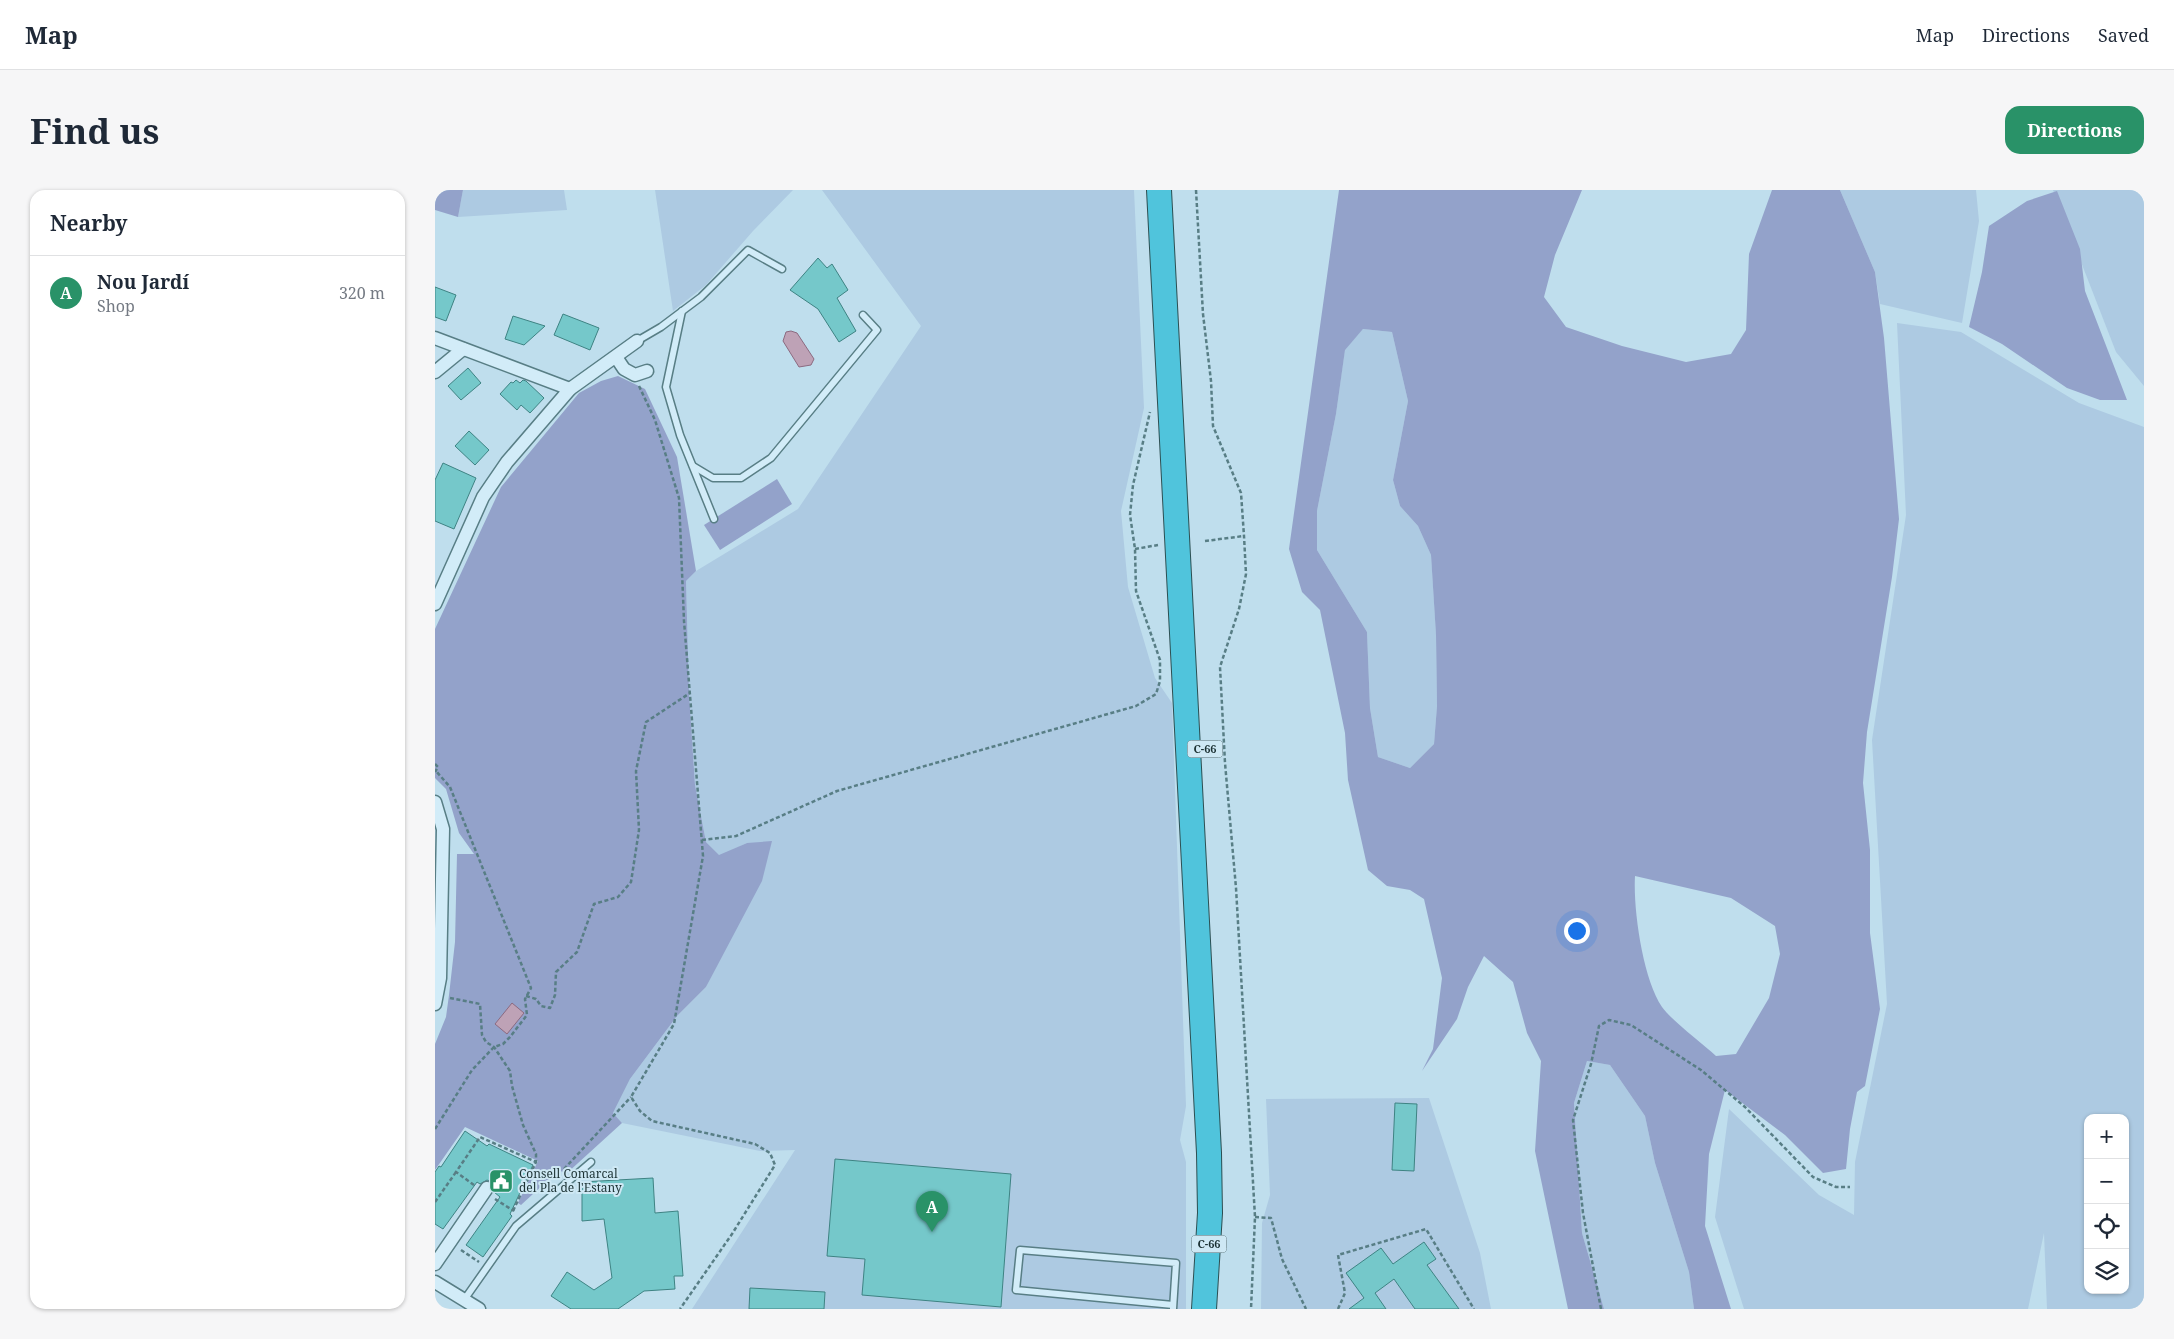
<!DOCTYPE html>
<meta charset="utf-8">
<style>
body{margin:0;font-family:"Noto Serif",serif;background:#f6f6f7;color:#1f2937}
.controls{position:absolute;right:15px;bottom:15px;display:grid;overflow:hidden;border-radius:10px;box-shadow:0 1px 4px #0004}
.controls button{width:45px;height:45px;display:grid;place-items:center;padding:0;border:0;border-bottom:1px solid #e0e1e3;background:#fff;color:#1f2937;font:25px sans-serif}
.you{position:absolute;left:1141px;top:740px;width:18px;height:18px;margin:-12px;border:4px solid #fff;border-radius:50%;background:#1a73e8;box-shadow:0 0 0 8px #1a73e833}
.badge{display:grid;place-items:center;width:32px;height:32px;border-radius:50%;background:#299268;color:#fff;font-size:16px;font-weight:700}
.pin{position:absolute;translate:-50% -41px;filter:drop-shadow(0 1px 2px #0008)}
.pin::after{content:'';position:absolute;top:26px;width:18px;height:15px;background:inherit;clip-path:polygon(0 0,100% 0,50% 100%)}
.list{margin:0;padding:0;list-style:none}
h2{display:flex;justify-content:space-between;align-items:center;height:65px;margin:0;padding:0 20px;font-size:21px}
h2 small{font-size:16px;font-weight:400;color:#747a83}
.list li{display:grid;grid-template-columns:32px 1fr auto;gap:15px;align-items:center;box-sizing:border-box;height:75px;padding:0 20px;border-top:1px solid #e0e1e3}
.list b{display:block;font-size:19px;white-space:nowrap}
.list p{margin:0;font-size:16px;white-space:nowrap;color:#747a83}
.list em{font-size:16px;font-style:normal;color:#747a83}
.icon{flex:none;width:28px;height:28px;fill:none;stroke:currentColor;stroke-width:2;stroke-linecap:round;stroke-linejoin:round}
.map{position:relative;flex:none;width:1709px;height:1119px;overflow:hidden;border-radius:15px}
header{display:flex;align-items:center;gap:30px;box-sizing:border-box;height:70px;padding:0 25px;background:#fff;border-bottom:1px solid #e0e1e3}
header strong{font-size:24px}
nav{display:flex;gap:28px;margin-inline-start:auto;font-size:18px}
.intro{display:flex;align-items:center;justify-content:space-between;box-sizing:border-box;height:120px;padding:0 30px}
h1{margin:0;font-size:35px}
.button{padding:12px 22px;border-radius:15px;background:#299268;color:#fff;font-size:18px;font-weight:700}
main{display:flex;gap:30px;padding:0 30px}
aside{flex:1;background:#fff;border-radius:15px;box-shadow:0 1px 4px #0004}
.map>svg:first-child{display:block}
</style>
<header>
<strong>Map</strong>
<nav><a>Map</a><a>Directions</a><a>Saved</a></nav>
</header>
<div class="intro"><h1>Find us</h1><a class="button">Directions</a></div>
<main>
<aside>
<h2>Nearby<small></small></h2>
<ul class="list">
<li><span class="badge">A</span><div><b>Nou Jardí</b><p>Shop</p></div><em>320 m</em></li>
</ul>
</aside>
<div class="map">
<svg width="1709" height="1119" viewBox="0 0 1709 1119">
<rect width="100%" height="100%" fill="#bfdeed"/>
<g fill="#adcae2" fill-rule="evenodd">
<polygon points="28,0 129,0 132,20 23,27"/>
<polygon points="220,0 358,0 318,41 271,95 238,121"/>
<polygon points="387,0 699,0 709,218 686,321 693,397 720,488 737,513 751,916 745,950 751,972 751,1119 257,1119 360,960 325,961 187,933 178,923 195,889 242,826 271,797 295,748 312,653 284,666 271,652 260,595 254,502 251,391 261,381 363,319 486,136"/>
<polygon points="1405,0 1541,0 1544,31 1527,133 1445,114 1440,82"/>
<polygon points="1618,0 1709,0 1709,196 1681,162"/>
<path d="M1462,133L1526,142L1644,213L1709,237V1119H1612L1609,1043L1593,1119H1309L1280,1027L1294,919L1384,1005L1419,1025L1420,972L1452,814L1437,550L1471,325ZM1653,928H1690V1100H1653Z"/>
<polygon points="928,139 957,142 973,211 958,290 965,316 983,336 996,365 1001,445 1002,516 999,554 975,578 943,567 935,518 932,442 882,360 882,321 901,224 910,159"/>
<polygon points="1152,871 1175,875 1210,926 1220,973 1254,1082 1259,1119 1169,1119 1147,1043 1139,913"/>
<polygon points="994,908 1045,1063 1056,1119 826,1119 827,1033 835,1005 831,909"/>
</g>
<g fill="#93a2ca" fill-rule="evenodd">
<polygon points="0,0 28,0 23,27 0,20"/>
<path d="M904,0H1147L1120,65L1109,107L1131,137L1187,156L1251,172L1296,164L1311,140L1314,64L1337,0H1405L1440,82L1449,148L1464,329L1457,387L1432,542L1428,593L1435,660V743L1445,819L1430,896L1422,902L1415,939L1411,979L1388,983L1350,945L1290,900L1274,964L1270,1036L1296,1119H1259L1254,1082L1220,973L1210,926L1175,875L1152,871L1139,913L1147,1043L1169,1119H1133L1100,961L1106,871L1092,843L1078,792L1049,766L1033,797L1022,829L987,881L998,859L1007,788L989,709L975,700L952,696L933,680L913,590L910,543L885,420L867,402L854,359ZM928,139L957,142L973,211L958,290L965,316L983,336L996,365L1001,445L1002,516L999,554L975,578L943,567L935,518L932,442L882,360V321L901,224L910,160ZM1200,686L1296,708L1340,736L1345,764L1334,808L1301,864L1281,866C1267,853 1237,831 1227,817C1208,789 1198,720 1200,686Z"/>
<polygon points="1622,1 1645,59 1650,101 1692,210 1665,210 1632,198 1567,154 1534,137 1547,82 1554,36 1592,11"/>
<polygon points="183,186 210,199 242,267 261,381 251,391 254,502 260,595 271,652 284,665 312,653 337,651 327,691 271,797 242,826 195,889 178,923 187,933 131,984 124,980 86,1015 83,1013 103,971 30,937 0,980 0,854 11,827 14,805 20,752 22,664 39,664 24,643 11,599 0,588 0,439 66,297 144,203 166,191"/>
<polygon points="342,289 357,314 285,360 269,335"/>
</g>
<g fill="#bea2b6" stroke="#8c6a80">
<polygon points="356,141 362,143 379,169 376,175 364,177 348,151 351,142"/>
<polygon points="77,813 89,823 72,844 60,834"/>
</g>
<g fill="#75c8ca" stroke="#3e8383">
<polygon points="383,68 392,78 397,74 413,100 402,108 421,141 404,152 383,119 355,100"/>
<polygon points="0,97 21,105 11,131 0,127"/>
<polygon points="128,124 164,138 155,160 119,145"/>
<polygon points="78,126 110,136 89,155 70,149"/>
<polygon points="33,178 46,193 26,210 13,196"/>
<polygon points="81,190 85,193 88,190 91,191 109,208 95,223 86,215 82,220 65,204 76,192 78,193"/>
<polygon points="34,241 54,260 40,275 20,256"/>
<polygon points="8,273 41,288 19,339 0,331 0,290"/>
<polygon points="960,913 982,914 979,981 957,980"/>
<polygon points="30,941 52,956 54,954 98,975 75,1024 77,1026 48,1067 31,1055 65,1007 59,1002 60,998 57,992 52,990 45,994 42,992 8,1039 0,1034 0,982 4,976 6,977"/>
<polygon points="400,969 576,984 566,1117 427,1105 430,1069 392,1066"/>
<polygon points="218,988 220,1023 243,1021 248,1086 239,1086 240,1099 209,1101 183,1119 136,1119 116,1106 132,1082 159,1100 177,1088 169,1029 147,1031 147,992"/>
<polygon points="989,1052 1001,1069 992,1075 1024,1119 980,1119 959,1089 940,1103 951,1119 914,1119 929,1108 911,1083 946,1058 958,1074"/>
<polygon points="315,1098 390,1102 389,1119 314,1119"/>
</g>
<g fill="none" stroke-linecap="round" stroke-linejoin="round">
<defs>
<g id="lane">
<polyline points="247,121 231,197 245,245 279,329"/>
<polyline points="202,151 226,137 266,107 313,60 347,79"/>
<polyline points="258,276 278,288 306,288 336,268 442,140 428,125"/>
<polyline points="29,1110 81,1036 156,972"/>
<polyline points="738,1119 741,1073 585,1060 581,1100 738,1115"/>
</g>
<g id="street">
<polyline points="0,148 135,199 72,272 48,307 0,414"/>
<polyline points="181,167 189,179 200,185 212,181"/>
<polyline points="0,182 28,159"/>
<polyline points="135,199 202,151"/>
<polyline points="0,612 8,639 5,788 0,814"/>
<polyline points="0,1074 52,998"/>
<polyline points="0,1092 44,1119"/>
</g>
<polyline id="highway" points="724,0 774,963 775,1023 769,1119"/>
</defs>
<use href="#lane" stroke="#587e85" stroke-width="9"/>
<use href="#street" stroke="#587e85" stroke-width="15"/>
<use href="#highway" stroke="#2c4f52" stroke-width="26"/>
<g stroke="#587e85" stroke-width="2.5" stroke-dasharray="4 2.5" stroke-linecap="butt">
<polyline points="761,0 768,124 776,191 778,236 806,303 809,346 811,384 804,419 785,477 790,573 801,698 820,1027 816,1119"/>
<polyline points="204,196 220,230 244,308 249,431 268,666 239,834 196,907 205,921 217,931 320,954 335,963 340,975 297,1044 245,1119"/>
<polyline points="770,351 809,346"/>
<polyline points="700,359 723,355"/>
<polyline points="0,574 3,577 0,582"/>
<polyline points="267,650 301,646 402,601 701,516 721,504 725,491 725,470 701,401 700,359 695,325 698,295 715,222"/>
<polyline points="91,806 101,809 106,816 115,818 120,805 121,782 142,762 159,714 183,707 196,692 204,640 201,581 211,532 255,503"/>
<polyline points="15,808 45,814 47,845 51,852 59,857 75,881 77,896 88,935 101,964 101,972 78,1021"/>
<polyline points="0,939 37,880 59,857 68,854 75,847 92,825 90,809 96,798 15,597 1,581"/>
<polyline points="129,979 196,907"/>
<polyline points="39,995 21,982 45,947 101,972"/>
<polyline points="60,1009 79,1021"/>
<polyline points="0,1012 21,982"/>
<polyline points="820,1027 836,1028 847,1069 871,1119"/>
<polyline points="26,1060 44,1072"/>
<polyline points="903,1119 910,1103 903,1065 991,1039 1039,1119"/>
<polyline points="1166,1119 1148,1023 1138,930 1156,874 1164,836 1174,830 1196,835 1266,880 1310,917 1378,987 1401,997 1415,997"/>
</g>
<use href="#lane" stroke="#d2ecf8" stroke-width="6"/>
<use href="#street" stroke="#d2ecf8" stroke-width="12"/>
<use href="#highway" stroke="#50c4dc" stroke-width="24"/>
</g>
<defs>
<symbol id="civic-square" viewBox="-11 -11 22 22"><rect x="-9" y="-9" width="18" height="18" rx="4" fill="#299268" stroke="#cee8f4"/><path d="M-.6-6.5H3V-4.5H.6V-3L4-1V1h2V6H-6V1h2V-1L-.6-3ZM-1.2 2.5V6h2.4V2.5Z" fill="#fff"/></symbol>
</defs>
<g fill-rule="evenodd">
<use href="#civic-square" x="52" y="977" width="28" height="28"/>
</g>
<g text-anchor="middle" stroke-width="4" stroke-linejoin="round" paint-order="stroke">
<g fill="#cee8f4" stroke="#51696e" stroke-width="1">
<rect x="752.5" y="550.5" width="35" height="17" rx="4"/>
<rect x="756.5" y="1045.5" width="35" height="17" rx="4"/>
</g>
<g font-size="11" font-weight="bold" fill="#1c3234">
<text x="770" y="563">C-66</text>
<text x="774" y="1058">C-66</text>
</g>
<g font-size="12" fill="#1c3234" stroke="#cee8f4" text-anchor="start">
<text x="84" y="988">Consell Comarcal<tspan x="84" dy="14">del Pla de l'Estany</tspan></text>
</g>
</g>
</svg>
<div class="controls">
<button>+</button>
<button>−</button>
<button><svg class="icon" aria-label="locate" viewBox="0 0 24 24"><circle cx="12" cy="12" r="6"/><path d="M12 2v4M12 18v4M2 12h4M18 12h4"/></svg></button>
<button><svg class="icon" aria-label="layers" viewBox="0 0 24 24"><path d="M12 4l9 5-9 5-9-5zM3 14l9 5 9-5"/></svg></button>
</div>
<div class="you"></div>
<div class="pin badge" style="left:497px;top:1042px">A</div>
</div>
</main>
